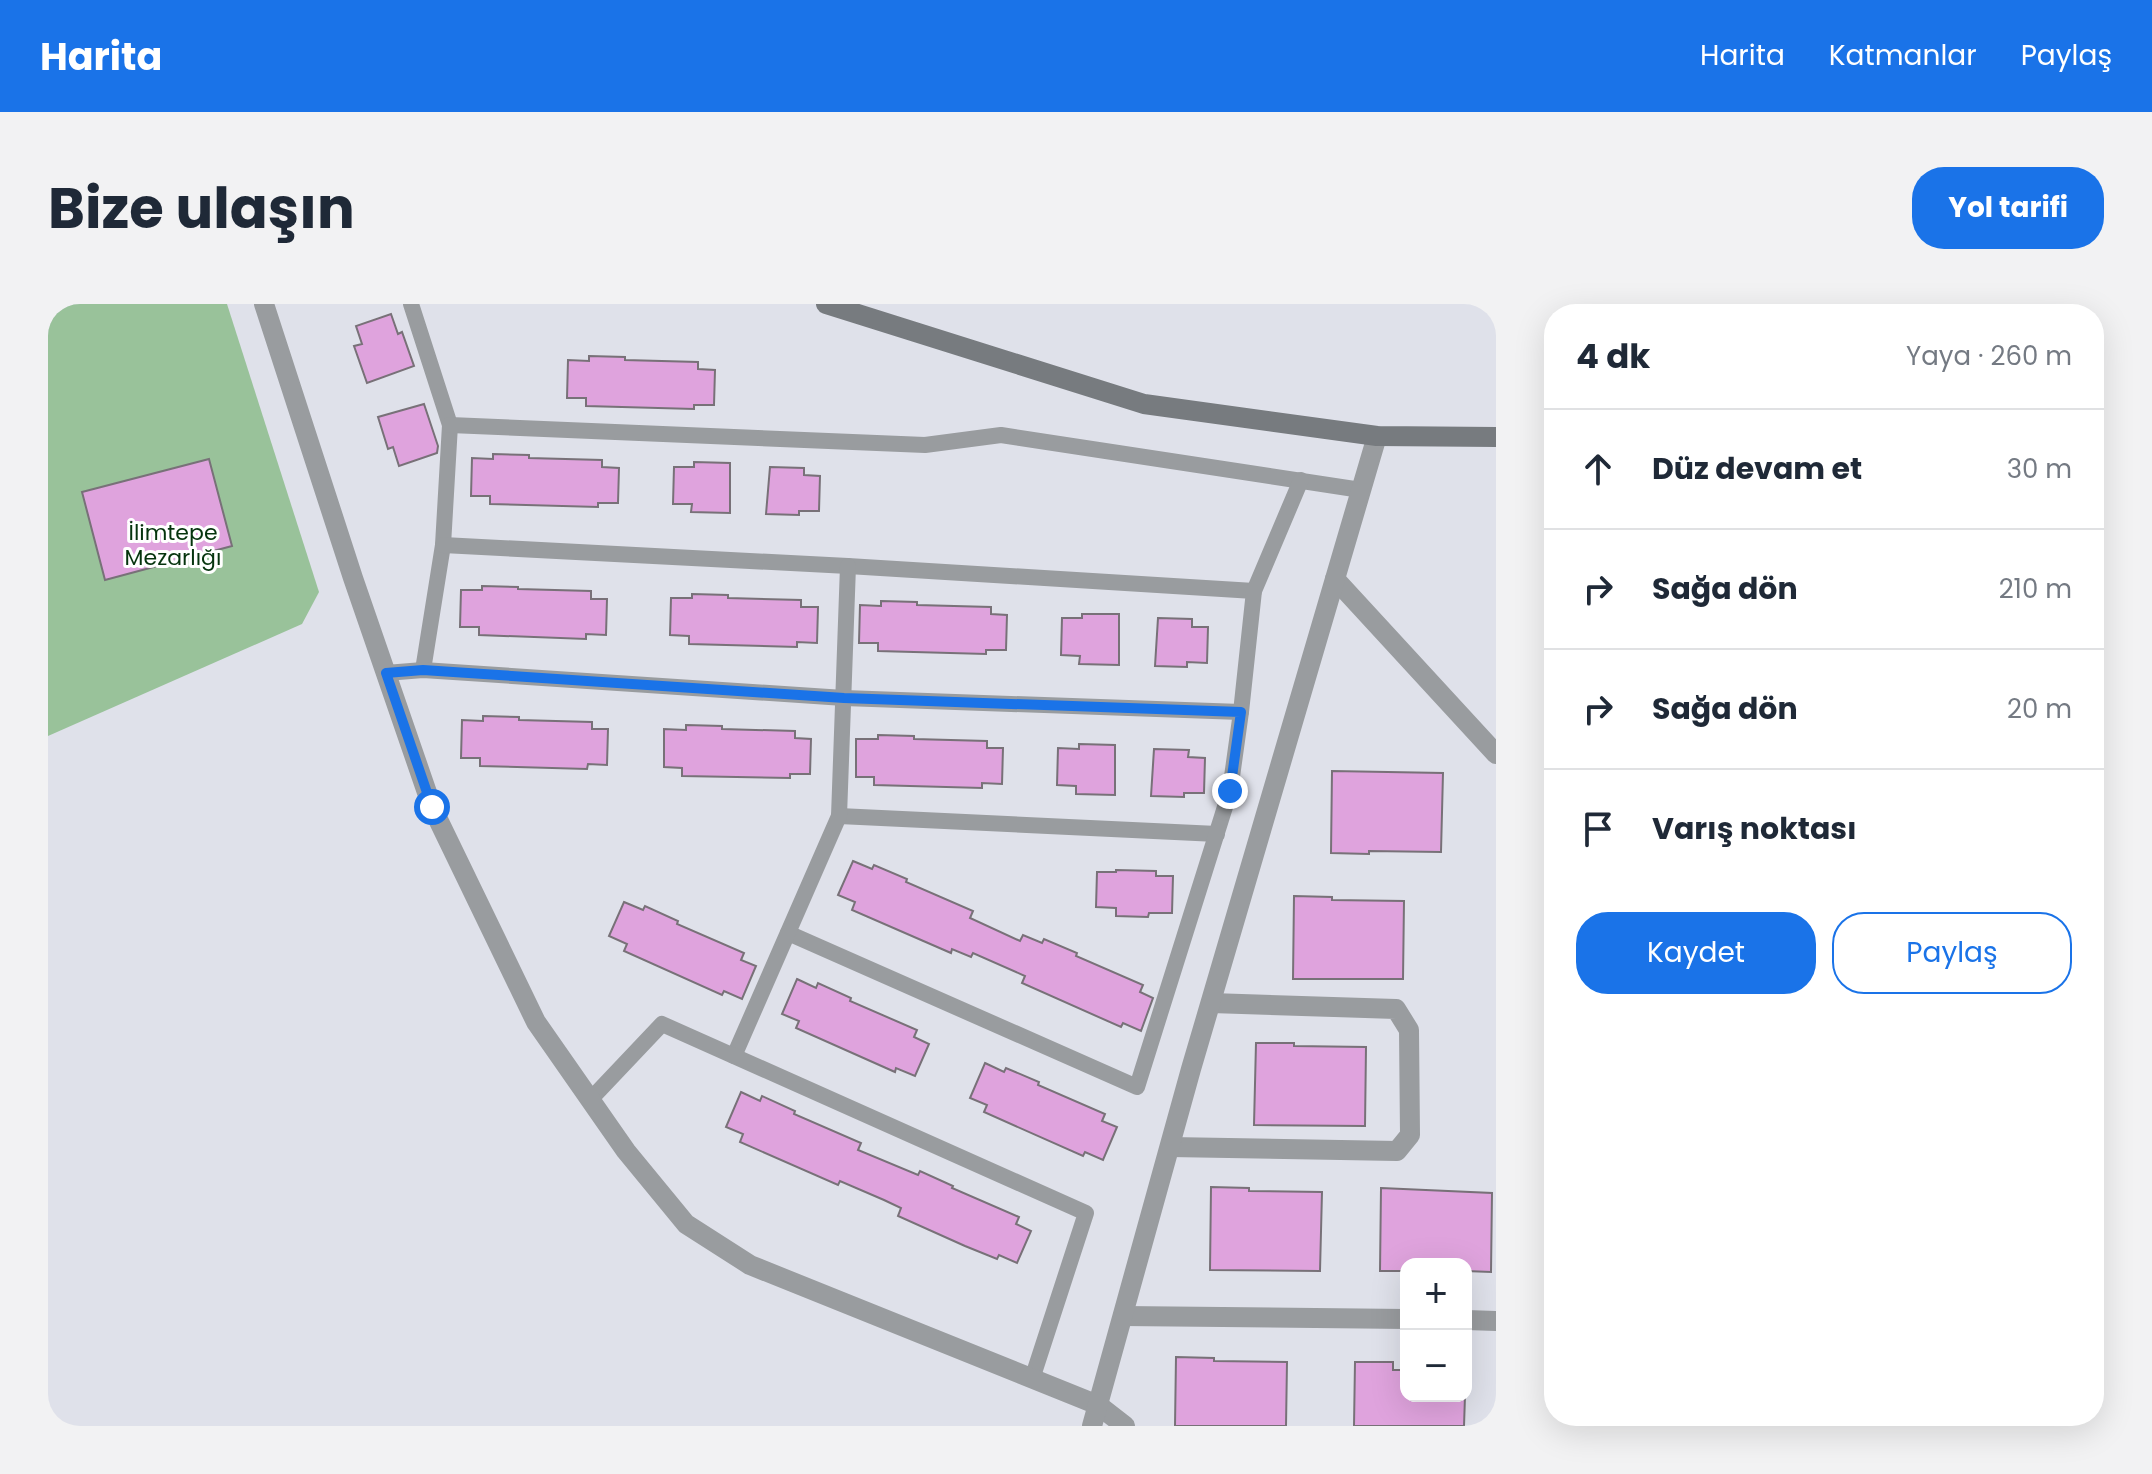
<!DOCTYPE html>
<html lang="tr">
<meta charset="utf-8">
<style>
body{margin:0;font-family:Poppins,sans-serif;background:#f2f2f3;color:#1f2937}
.controls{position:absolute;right:24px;bottom:24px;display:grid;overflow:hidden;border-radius:16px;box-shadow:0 8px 32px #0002}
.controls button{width:72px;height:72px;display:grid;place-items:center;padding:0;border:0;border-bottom:2px solid #e0e1e3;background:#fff;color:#1f2937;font:40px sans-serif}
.stop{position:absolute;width:24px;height:24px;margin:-18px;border:6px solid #1a73e8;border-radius:50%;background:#fff}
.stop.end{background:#1a73e8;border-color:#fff;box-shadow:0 2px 8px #0008}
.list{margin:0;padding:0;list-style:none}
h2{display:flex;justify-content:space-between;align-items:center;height:104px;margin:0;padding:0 32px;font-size:34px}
h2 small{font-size:26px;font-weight:400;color:#747a83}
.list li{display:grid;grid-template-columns:52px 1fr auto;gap:24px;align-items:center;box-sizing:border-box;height:120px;padding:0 32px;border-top:2px solid #e0e1e3}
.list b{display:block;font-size:30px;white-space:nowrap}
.list em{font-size:26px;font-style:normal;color:#747a83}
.actions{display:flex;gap:16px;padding:24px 32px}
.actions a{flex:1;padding:18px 0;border:2px solid #1a73e8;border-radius:32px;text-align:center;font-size:28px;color:#1a73e8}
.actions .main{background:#1a73e8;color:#fff}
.icon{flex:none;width:44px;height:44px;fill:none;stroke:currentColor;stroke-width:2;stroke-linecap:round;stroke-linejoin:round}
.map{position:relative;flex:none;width:1448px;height:1122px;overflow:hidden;border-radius:32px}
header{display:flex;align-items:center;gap:48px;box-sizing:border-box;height:112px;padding:0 40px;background:#1a73e8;color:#fff}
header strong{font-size:38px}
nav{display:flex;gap:44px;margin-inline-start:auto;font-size:28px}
.intro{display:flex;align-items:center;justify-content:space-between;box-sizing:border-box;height:192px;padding:0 48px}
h1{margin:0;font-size:56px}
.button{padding:20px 36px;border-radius:32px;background:#1a73e8;color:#fff;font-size:28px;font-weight:700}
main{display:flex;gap:48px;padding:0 48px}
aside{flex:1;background:#fff;border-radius:32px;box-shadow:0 8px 32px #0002}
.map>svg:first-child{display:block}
</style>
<header>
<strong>Harita</strong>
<nav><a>Harita</a><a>Katmanlar</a><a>Paylaş</a></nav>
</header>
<div class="intro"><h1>Bize ulaşın</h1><a class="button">Yol tarifi</a></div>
<main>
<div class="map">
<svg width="1448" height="1122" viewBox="0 0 1448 1122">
<rect width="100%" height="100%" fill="#dfe1ea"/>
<polygon fill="#99c29a" points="0,0 179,0 271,288 254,320 0,432"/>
<g fill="#dfa3dd" stroke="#787178" stroke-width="2">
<polygon points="343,10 350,30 354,28 366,62 319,79 306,42 314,40 308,22"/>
<polygon points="541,52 577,53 577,56 650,58 650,65 667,66 666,101 646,101 646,105 538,102 538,94 519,94 520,56 541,57"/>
<polygon points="376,100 390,142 389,149 351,162 345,143 340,145 330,113"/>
<polygon points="445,150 481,151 481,154 554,156 554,163 571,164 570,199 550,199 550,203 442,200 442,192 423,192 424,154 445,155"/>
<polygon points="161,155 184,242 57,276 34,188"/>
<polygon points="646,158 682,159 682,209 643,208 644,200 625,200 626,163 646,163"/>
<polygon points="722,163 756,164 756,171 772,172 771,207 751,207 751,211 718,210"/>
<polygon points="434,282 470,283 470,285 543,287 543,295 559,295 558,331 538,330 538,335 431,331 431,323 412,323 413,286 434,286"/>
<polygon points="644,290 680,291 680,294 753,296 753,303 770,303 769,339 749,338 749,343 641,340 641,332 622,331 623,294 644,294"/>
<polygon points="833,297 869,298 869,301 943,303 943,310 959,311 958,346 938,346 938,350 830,347 830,339 811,339 812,301 833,302"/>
<polygon points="1034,310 1071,310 1071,361 1031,360 1032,352 1013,351 1014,314 1034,314"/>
<polygon points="1110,314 1144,315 1144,323 1160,323 1159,359 1139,358 1139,363 1107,362"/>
<polygon points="435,412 471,413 471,416 544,418 544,425 560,425 559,461 540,460 539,465 432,462 432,454 413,454 414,416 435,417"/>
<polygon points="638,421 674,422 674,425 747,427 747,434 763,435 762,470 742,470 742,474 634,472 634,464 616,463 616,425 638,426"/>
<polygon points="830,431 866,432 866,435 939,437 939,444 955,444 954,480 934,479 934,484 826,481 826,473 808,473 808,435 830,435"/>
<polygon points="1031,440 1067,441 1067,491 1028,490 1028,482 1009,481 1010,444 1031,445"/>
<polygon points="1106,445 1141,446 1140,453 1157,454 1156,489 1136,489 1136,493 1103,492"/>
<polygon points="1284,467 1395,469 1393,548 1321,547 1321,550 1283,549"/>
<polygon points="805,557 824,565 826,561 859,575 858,578 925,607 922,614 972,637 975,631 994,639 996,635 1029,649 1028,652 1095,681 1092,688 1105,694 1093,727 1075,719 1073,723 974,679 977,672 925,649 923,653 904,645 903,649 804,606 807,598 790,591"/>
<polygon points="1068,566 1108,567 1108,572 1125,572 1124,609 1101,609 1100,613 1068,612 1068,604 1048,603 1049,568 1068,568"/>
<polygon points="1246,592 1284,593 1284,596 1356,597 1355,675 1245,675"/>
<polygon points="576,598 595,606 597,602 630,617 629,620 696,649 693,656 708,662 694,695 676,687 674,691 576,647 579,640 561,632"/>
<polygon points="749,675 768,684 770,679 803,694 802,697 869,726 866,733 881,740 867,772 848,764 847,768 748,724 751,717 734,710"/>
<polygon points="1208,739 1246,739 1246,742 1318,743 1317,822 1206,821"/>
<polygon points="937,759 956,768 958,764 991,778 990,781 1057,810 1054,817 1069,823 1055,856 1037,848 1035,852 936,808 939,801 922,794"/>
<polygon points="693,788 712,797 714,792 747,807 746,810 813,839 810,846 870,871 872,867 905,882 904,884 971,913 968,920 983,927 969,959 951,951 949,955 917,942 850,912 853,904 836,896 792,877 790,881 692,838 695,830 678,823"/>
<polygon points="1163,883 1201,884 1201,887 1274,888 1272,967 1162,966"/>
<polygon points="1333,884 1444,889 1443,968 1418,967 1418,960 1358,960 1358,967 1332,967"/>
<polygon points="1128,1053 1166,1054 1166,1057 1239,1058 1238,1122 1127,1122"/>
<polygon points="1307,1058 1345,1058 1345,1066 1358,1066 1358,1092 1417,1092 1416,1122 1306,1122"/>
</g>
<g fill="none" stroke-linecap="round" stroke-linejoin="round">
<g stroke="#999c9f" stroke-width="16">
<polyline points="363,0 402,121 395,241 375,366"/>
<polyline points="402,121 877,141 953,131 1313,186"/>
<polyline points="395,241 800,262 1206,287"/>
<polyline points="338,369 375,366 796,394 1193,408"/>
<polyline points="791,512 1169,530"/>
<polyline points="740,629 1089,783 1182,487 1193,408 1206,287 1253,176"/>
<polyline points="686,752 791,512 800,262"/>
<polyline points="542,796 614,720 1038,909 984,1075"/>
</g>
<g stroke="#999c9f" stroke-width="20">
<polyline points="216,0 305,274 384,503 488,718 578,847 638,920 702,961 1050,1101 1077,1122"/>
<polyline points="1287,275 1448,450"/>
<polyline points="1122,843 1349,847 1362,831 1361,726 1348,705 1163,699"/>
<polyline points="1075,1012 1358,1015"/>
<polyline points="1418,1016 1448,1017"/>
<polyline points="1044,1122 1143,765 1329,132"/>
</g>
<polyline stroke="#777b7f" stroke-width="20" points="778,0 1096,100 1329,132 1448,133"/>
</g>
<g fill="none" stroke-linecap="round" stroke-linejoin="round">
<polyline stroke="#1a73e8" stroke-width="10" points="384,503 338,369 375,366 796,394 1193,408 1182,487"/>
</g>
<g text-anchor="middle" stroke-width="6" stroke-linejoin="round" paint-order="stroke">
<g font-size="22" fill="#06340e" stroke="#fff">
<text x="125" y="236">İlimtepe<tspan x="125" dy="25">Mezarlığı</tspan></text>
</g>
</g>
</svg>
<div class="controls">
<button>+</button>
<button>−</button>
</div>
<div class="stop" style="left:384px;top:503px"></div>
<div class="stop end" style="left:1182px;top:487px"></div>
</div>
<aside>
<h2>4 dk<small>Yaya · 260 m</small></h2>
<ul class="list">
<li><svg class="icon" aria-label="ahead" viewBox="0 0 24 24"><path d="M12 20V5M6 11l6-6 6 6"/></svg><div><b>Düz devam et</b></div><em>30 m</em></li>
<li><svg class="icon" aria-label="right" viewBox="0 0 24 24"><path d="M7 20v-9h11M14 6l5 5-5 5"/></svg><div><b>Sağa dön</b></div><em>210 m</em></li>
<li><svg class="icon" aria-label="right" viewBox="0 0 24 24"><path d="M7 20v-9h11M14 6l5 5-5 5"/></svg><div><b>Sağa dön</b></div><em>20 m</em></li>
<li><svg class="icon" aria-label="arrive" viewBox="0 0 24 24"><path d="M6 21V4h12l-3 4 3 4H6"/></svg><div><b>Varış noktası</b></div></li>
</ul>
<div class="actions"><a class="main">Kaydet</a><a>Paylaş</a></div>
</aside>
</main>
